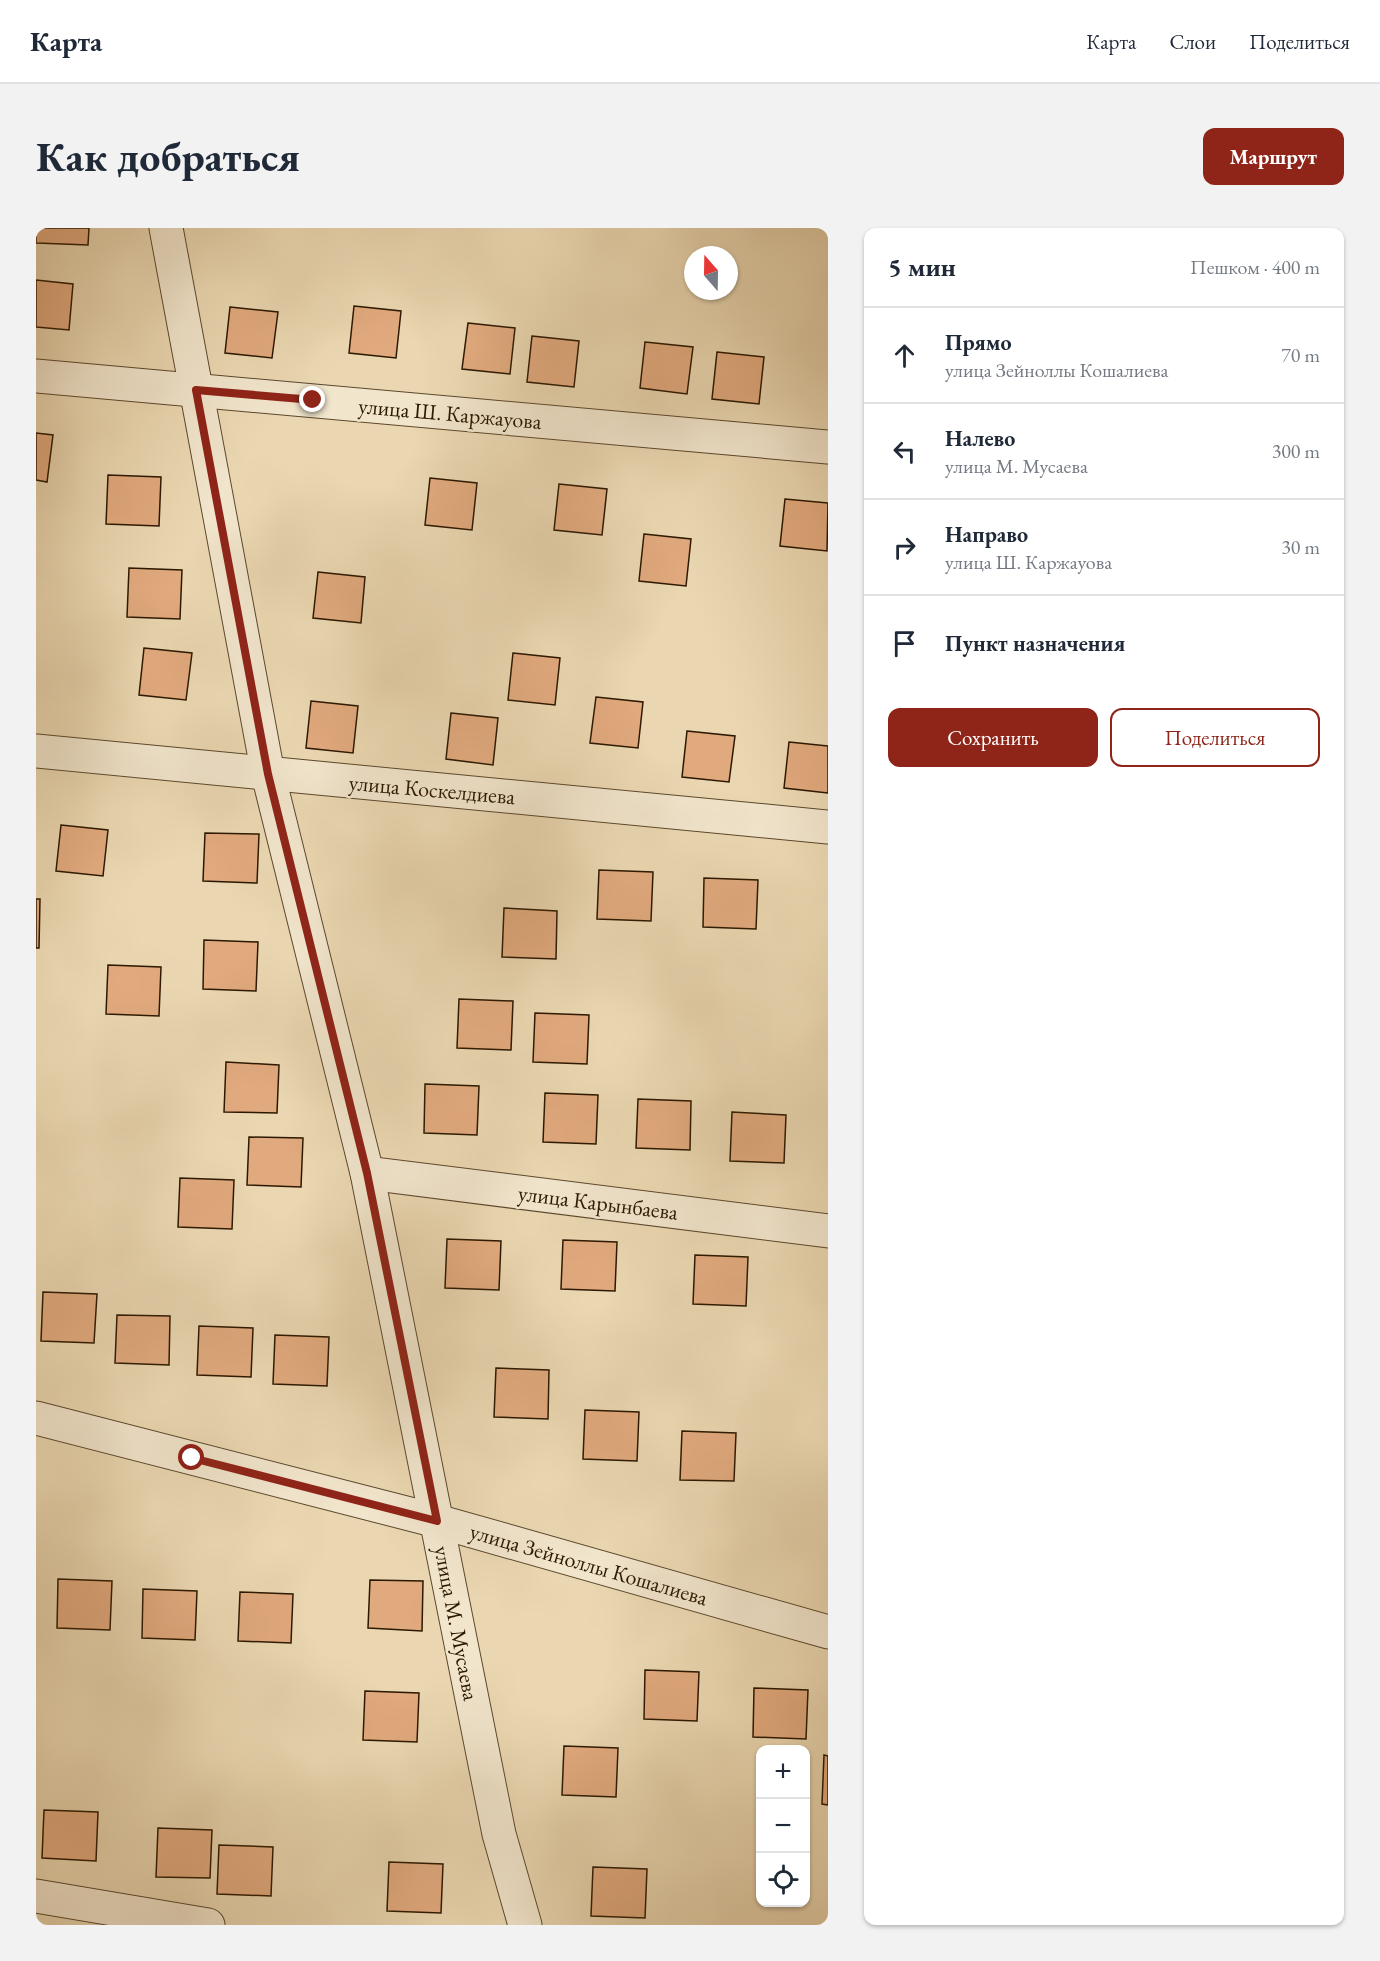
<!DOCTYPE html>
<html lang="ru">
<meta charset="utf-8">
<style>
body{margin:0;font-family:"EB Garamond",serif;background:#f2f2f3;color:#1f2937}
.controls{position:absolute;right:18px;bottom:18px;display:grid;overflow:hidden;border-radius:12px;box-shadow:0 2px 4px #0004}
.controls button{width:54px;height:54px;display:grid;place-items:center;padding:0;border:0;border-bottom:2px solid #e0e1e3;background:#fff;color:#1f2937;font:30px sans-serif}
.compass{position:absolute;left:648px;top:18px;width:54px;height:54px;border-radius:50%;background:#fff;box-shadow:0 2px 4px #0004;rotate:340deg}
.stop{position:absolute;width:18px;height:18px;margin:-14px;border:4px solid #8f2418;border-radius:50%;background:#fff}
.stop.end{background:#8f2418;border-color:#fff;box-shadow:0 2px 6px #0008}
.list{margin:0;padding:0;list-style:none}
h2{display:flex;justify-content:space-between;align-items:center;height:78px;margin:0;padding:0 24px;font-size:26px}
h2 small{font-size:20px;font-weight:400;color:#747a83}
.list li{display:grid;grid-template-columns:39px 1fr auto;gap:18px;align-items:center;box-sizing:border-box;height:96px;padding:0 24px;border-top:2px solid #e0e1e3}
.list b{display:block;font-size:22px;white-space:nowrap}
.list p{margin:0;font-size:20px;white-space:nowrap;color:#747a83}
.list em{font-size:20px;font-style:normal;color:#747a83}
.actions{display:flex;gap:12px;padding:18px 24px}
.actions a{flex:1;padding:14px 0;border:2px solid #8f2418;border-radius:12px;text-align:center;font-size:21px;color:#8f2418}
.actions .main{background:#8f2418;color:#fff}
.icon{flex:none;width:33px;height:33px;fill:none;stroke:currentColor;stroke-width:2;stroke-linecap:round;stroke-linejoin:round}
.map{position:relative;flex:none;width:792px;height:1697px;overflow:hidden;border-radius:12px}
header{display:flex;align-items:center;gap:36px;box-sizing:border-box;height:84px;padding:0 30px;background:#fff;border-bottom:2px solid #e0e1e3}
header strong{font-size:28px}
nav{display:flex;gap:33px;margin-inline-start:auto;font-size:21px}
.intro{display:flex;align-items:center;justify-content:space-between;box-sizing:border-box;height:144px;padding:0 36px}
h1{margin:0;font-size:42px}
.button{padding:15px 27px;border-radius:12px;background:#8f2418;color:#fff;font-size:21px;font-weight:700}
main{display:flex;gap:36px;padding:0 36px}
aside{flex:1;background:#fff;border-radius:12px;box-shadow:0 2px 4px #0004}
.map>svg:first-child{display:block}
</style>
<header>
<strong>Карта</strong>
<nav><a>Карта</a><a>Слои</a><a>Поделиться</a></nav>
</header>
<div class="intro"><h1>Как добраться</h1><a class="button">Маршрут</a></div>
<main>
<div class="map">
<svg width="792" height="1697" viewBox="0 0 792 1697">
<rect width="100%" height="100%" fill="#ead7b1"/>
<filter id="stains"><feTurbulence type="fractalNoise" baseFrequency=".00333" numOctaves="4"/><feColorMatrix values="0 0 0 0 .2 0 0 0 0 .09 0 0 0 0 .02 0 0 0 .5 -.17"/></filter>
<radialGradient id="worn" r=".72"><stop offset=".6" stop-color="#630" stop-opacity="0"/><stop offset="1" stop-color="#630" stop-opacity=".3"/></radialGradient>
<g fill="#e1aa7e" stroke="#2c1800" stroke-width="1.5">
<polygon points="0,0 53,0 52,17 0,15"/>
<polygon points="0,52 37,56 33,102 0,99"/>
<polygon points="318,78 365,83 360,130 313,125"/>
<polygon points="194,79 242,84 236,130 189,125"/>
<polygon points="432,95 479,100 474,146 426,141"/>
<polygon points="496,108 543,113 538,159 491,154"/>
<polygon points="609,114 657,119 651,166 604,160"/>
<polygon points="681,124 728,129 723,176 676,171"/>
<polygon points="0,205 17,207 11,254 0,252"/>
<polygon points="72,247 125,249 123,298 70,296"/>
<polygon points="394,250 441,255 436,302 389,297"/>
<polygon points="523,256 571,261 566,307 518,302"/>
<polygon points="749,271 792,275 791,323 744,318"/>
<polygon points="608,306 655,311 650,358 603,353"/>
<polygon points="93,340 146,342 144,391 91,389"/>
<polygon points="282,344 329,349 325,395 277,390"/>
<polygon points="108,420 156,425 150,472 103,467"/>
<polygon points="477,425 524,430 519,477 472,472"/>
<polygon points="560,469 607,474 602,520 554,515"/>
<polygon points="275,473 322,478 317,525 270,520"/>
<polygon points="415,485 462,490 457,537 410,531"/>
<polygon points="651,503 699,508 693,554 646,549"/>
<polygon points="753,514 792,518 792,565 748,560"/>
<polygon points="25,597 72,602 67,648 20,643"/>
<polygon points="169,605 223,606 221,655 167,653"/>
<polygon points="563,642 617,644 615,693 561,691"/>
<polygon points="668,650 722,652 720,701 667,699"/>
<polygon points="0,671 4,671 3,720 0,720"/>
<polygon points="468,680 521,683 520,731 466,729"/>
<polygon points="168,712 222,714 220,763 167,761"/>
<polygon points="72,737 125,739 123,788 70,786"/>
<polygon points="423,771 477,773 475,822 421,820"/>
<polygon points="499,785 553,787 551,836 497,834"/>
<polygon points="190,834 243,837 241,885 188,884"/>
<polygon points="389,856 443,858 441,907 388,905"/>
<polygon points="509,865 562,867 560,916 507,914"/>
<polygon points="602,871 655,873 654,922 600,920"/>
<polygon points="696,884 750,887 748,935 694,933"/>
<polygon points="213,909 267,910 265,959 211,957"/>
<polygon points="144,950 198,952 196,1001 142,999"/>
<polygon points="411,1011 465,1013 463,1062 409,1060"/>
<polygon points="527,1012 581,1014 579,1063 525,1061"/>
<polygon points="659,1027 712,1029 710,1078 657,1076"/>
<polygon points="7,1064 61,1066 58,1115 5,1113"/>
<polygon points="81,1087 134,1088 133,1137 79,1135"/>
<polygon points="163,1098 217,1100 215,1149 161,1147"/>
<polygon points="239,1107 293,1109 291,1158 237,1156"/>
<polygon points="460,1140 513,1142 512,1191 458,1189"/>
<polygon points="549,1182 603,1184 601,1233 547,1231"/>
<polygon points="646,1203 700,1205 698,1253 644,1252"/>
<polygon points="22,1351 76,1353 74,1402 21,1400"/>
<polygon points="334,1352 387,1353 386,1403 332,1400"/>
<polygon points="107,1361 161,1363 159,1412 106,1410"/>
<polygon points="204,1364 257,1366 255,1415 202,1413"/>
<polygon points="609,1442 663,1444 661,1493 608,1491"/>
<polygon points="718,1460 772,1462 770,1511 717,1509"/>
<polygon points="329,1463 383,1465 381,1514 327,1512"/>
<polygon points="528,1518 582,1520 580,1569 526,1567"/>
<polygon points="788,1527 792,1528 792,1577 786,1576"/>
<polygon points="8,1582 62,1584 60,1633 6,1630"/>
<polygon points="122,1600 176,1602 174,1650 120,1649"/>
<polygon points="183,1617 237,1619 235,1668 181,1666"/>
<polygon points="353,1634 407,1636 405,1685 351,1683"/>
<polygon points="557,1639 611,1641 609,1690 555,1688"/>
</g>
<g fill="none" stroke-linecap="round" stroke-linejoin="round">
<defs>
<g id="minor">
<polyline points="130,0 232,546 331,945 463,1606 489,1697"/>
<polyline points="0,148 792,219"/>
<polyline points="0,523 792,599"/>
<polyline points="331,945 792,1003"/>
<polyline points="0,1190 401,1293 792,1404"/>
<polyline points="0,1668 172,1697"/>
</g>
</defs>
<use href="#minor" stroke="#5c482c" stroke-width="35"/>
<use href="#minor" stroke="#f1e5cc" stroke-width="33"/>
</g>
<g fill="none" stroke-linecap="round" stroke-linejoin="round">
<polyline stroke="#8f2418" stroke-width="8" points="156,1230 401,1293 331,945 232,546 160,162 277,172"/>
</g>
<g text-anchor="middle" stroke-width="5" stroke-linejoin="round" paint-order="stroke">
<g font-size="22" fill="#2c1800" stroke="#f1e5cc">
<text transform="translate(414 185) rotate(5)" y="8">улица Ш. Каржауова</text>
<text transform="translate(396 561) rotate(5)" y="8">улица Коскелдиева</text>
<text transform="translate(562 974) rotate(7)" y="8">улица Карынбаева</text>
<text transform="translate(553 1336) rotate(16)" y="8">улица Зейноллы Кошалиева</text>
<text transform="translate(421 1395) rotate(79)" y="8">улица М. Мусаева</text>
</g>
</g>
<rect width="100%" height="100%" filter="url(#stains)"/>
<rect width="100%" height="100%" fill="url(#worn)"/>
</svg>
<div class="controls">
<button>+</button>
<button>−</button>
<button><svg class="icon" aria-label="locate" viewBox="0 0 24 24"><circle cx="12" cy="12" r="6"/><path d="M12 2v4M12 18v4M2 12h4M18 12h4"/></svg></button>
</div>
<svg class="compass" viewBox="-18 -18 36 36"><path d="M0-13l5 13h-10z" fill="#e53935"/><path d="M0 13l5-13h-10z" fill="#747a83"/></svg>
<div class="stop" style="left:156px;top:1230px"></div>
<div class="stop end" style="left:277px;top:172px"></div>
</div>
<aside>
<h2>5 мин<small>Пешком · 400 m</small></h2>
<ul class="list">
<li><svg class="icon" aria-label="ahead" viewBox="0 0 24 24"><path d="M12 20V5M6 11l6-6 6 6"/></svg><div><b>Прямо</b><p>улица Зейноллы Кошалиева</p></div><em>70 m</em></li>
<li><svg class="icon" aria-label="left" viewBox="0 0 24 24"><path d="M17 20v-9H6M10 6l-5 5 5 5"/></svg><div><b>Налево</b><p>улица М. Мусаева</p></div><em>300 m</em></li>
<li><svg class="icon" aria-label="right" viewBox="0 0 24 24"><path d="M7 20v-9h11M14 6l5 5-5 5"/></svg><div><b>Направо</b><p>улица Ш. Каржауова</p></div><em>30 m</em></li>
<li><svg class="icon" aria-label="arrive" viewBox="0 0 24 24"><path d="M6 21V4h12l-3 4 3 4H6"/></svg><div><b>Пункт назначения</b></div></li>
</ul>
<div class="actions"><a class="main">Сохранить</a><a>Поделиться</a></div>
</aside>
</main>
